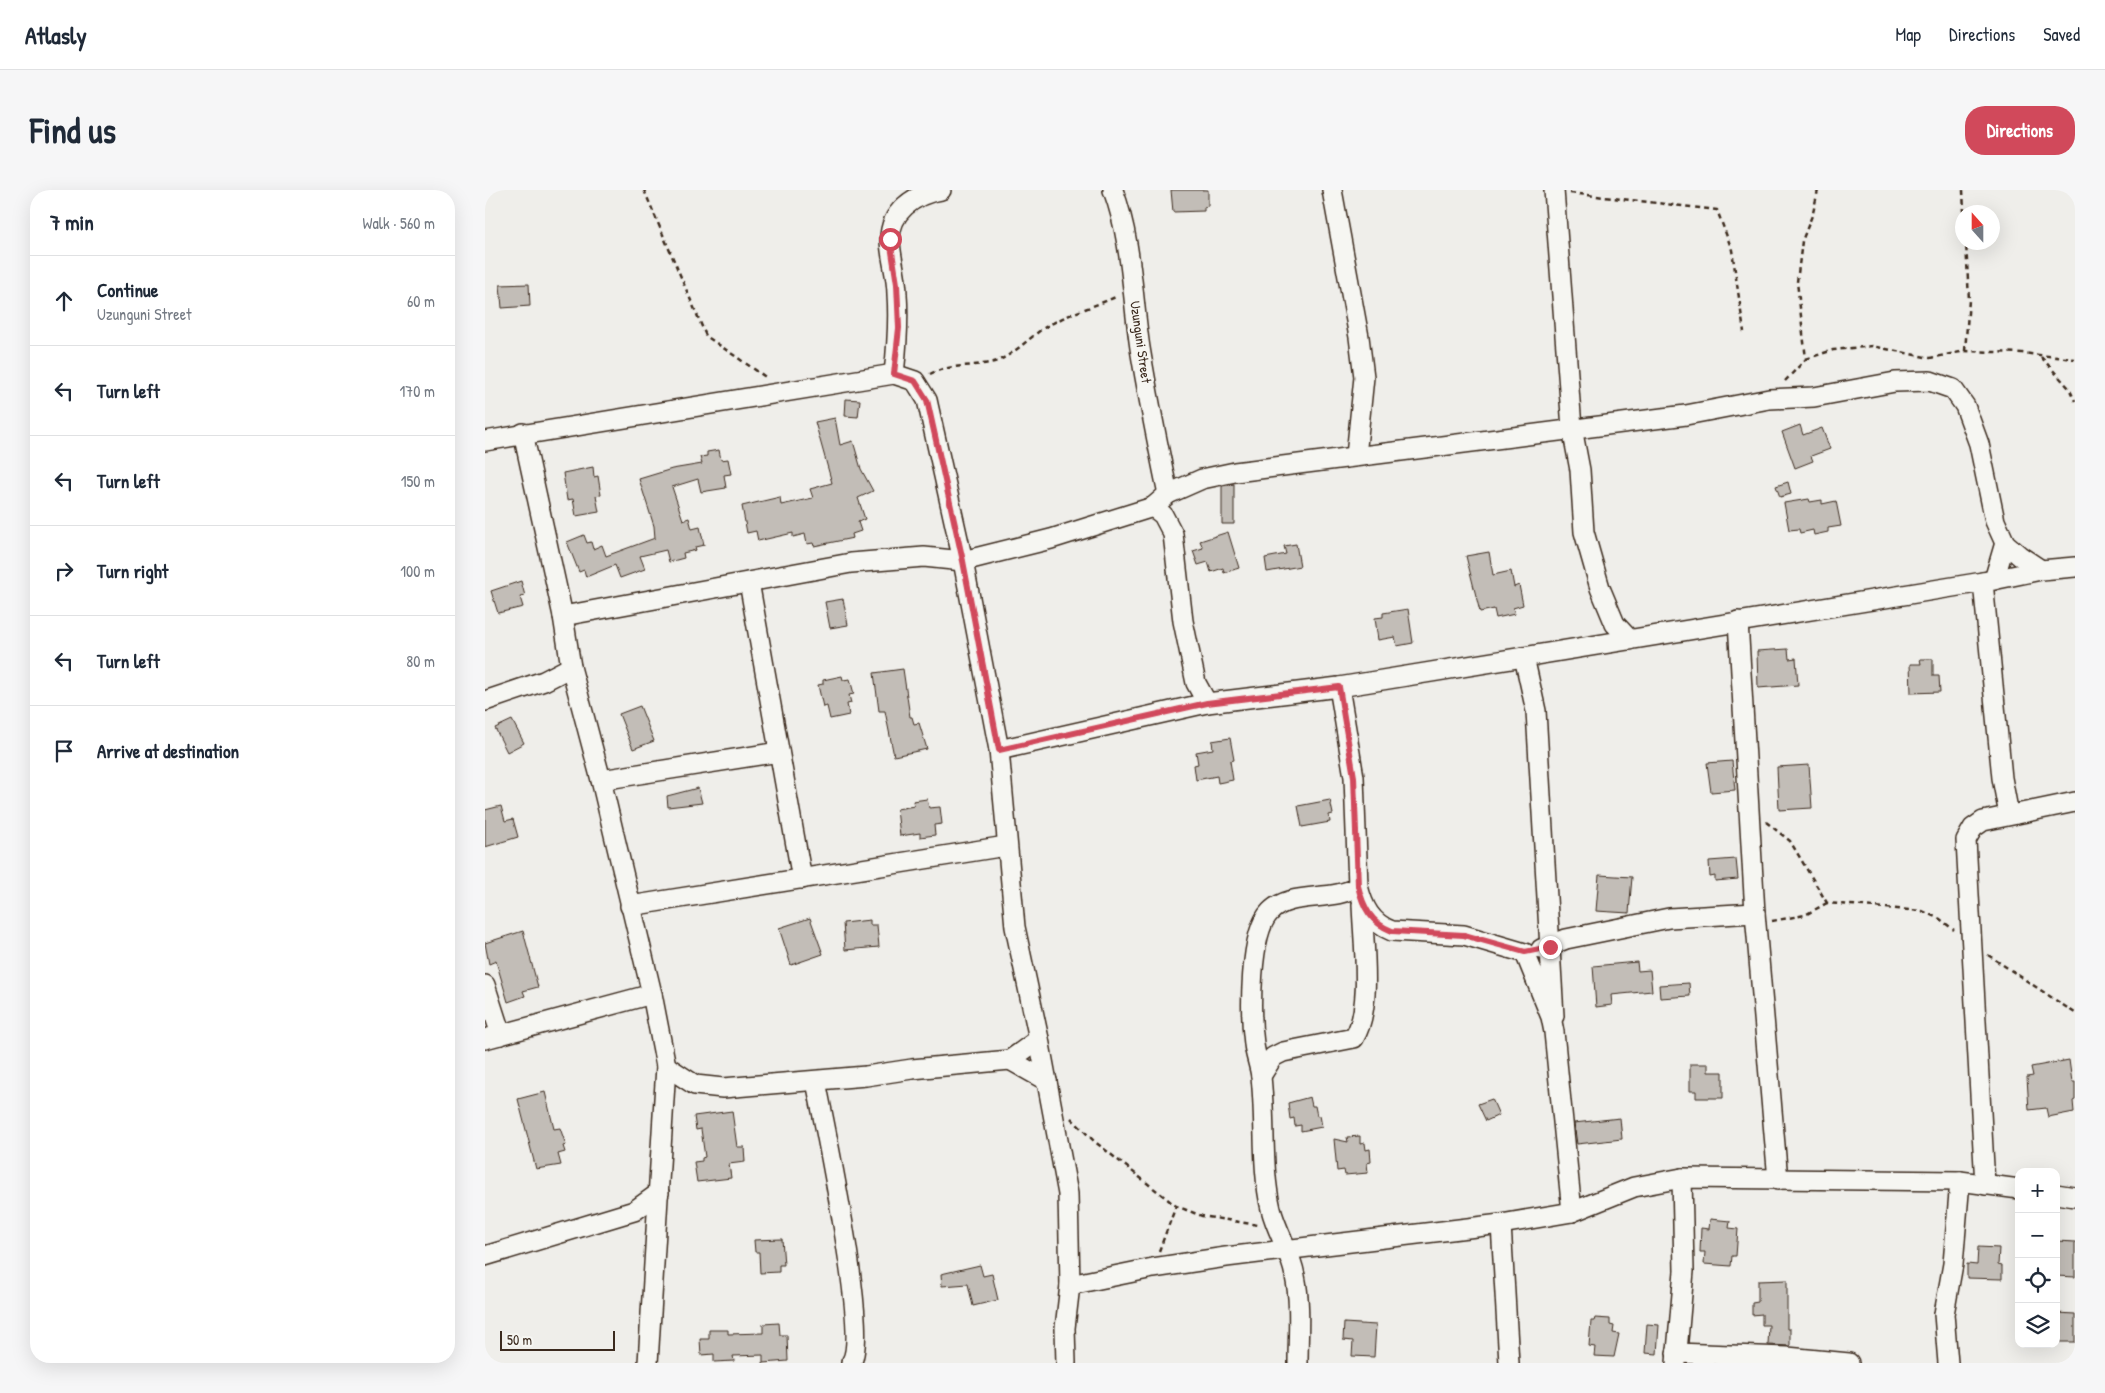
<!DOCTYPE html>
<meta charset="utf-8">
<style>
body{margin:0;font-family:"Patrick Hand",sans-serif;background:#f6f6f7;color:#1f2937}
.controls{position:absolute;right:15px;bottom:15px;display:grid;overflow:hidden;border-radius:10px;box-shadow:0 5px 20px #0002}
.controls button{width:45px;height:45px;display:grid;place-items:center;padding:0;border:0;border-bottom:1px solid #e0e1e3;background:#fff;color:#1f2937;font:25px sans-serif}
.compass{position:absolute;left:1470px;top:15px;width:45px;height:45px;border-radius:50%;background:#fff;box-shadow:0 5px 20px #0002;rotate:339deg}
.scale{position:absolute;left:15px;bottom:12px;width:115px;box-sizing:border-box;padding-left:5px;border:2px solid #3b2a1e;border-top:0;font-size:14px;line-height:18px;white-space:nowrap;color:#3b2a1e;-webkit-text-stroke:4px #f6f6f2;paint-order:stroke}
.stop{position:absolute;width:15px;height:15px;margin:-11px;border:4px solid #d1495b;border-radius:50%;background:#fff}
.stop.end{background:#d1495b;border-color:#fff;box-shadow:0 1px 5px #0008}
.list{margin:0;padding:0;list-style:none}
h2{display:flex;justify-content:space-between;align-items:center;height:65px;margin:0;padding:0 20px;font-size:21px}
h2 small{font-size:16px;font-weight:400;color:#747a83}
.list li{display:grid;grid-template-columns:32px 1fr auto;gap:15px;align-items:center;box-sizing:border-box;height:90px;padding:0 20px;border-top:1px solid #e0e1e3}
.list b{display:block;font-size:19px;white-space:nowrap}
.list p{margin:0;font-size:16px;white-space:nowrap;color:#747a83}
.list em{font-size:16px;font-style:normal;color:#747a83}
.icon{flex:none;width:28px;height:28px;fill:none;stroke:currentColor;stroke-width:2;stroke-linecap:round;stroke-linejoin:round}
.map{position:relative;flex:none;width:1590px;height:1173px;overflow:hidden;border-radius:20px}
header{display:flex;align-items:center;gap:30px;box-sizing:border-box;height:70px;padding:0 25px;background:#fff;border-bottom:1px solid #e0e1e3}
header strong{font-size:24px}
nav{display:flex;gap:28px;margin-inline-start:auto;font-size:18px}
.intro{display:flex;align-items:center;justify-content:space-between;box-sizing:border-box;height:120px;padding:0 30px}
h1{margin:0;font-size:35px}
.button{padding:12px 22px;border-radius:20px;background:#d1495b;color:#fff;font-size:18px;font-weight:700}
main{display:flex;gap:30px;padding:0 30px}
aside{flex:1;background:#fff;border-radius:20px;box-shadow:0 5px 20px #0002}
.map>svg:first-child{display:block}
</style>
<header>
<strong>Atlasly</strong>
<nav><a>Map</a><a>Directions</a><a>Saved</a></nav>
</header>
<div class="intro"><h1>Find us</h1><a class="button">Directions</a></div>
<main>
<aside>
<h2>7 min<small>Walk · 560 m</small></h2>
<ul class="list">
<li><svg class="icon" aria-label="ahead" viewBox="0 0 24 24"><path d="M12 20V5M6 11l6-6 6 6"/></svg><div><b>Continue</b><p>Uzunguni Street</p></div><em>60 m</em></li>
<li><svg class="icon" aria-label="left" viewBox="0 0 24 24"><path d="M17 20v-9H6M10 6l-5 5 5 5"/></svg><div><b>Turn left</b></div><em>170 m</em></li>
<li><svg class="icon" aria-label="left" viewBox="0 0 24 24"><path d="M17 20v-9H6M10 6l-5 5 5 5"/></svg><div><b>Turn left</b></div><em>150 m</em></li>
<li><svg class="icon" aria-label="right" viewBox="0 0 24 24"><path d="M7 20v-9h11M14 6l5 5-5 5"/></svg><div><b>Turn right</b></div><em>100 m</em></li>
<li><svg class="icon" aria-label="left" viewBox="0 0 24 24"><path d="M17 20v-9H6M10 6l-5 5 5 5"/></svg><div><b>Turn left</b></div><em>80 m</em></li>
<li><svg class="icon" aria-label="arrive" viewBox="0 0 24 24"><path d="M6 21V4h12l-3 4 3 4H6"/></svg><div><b>Arrive at destination</b></div></li>
</ul>
</aside>
<div class="map">
<svg width="1590" height="1173" viewBox="0 0 1590 1173">
<rect width="100%" height="100%" fill="#efeeea"/>
<filter id="ink" filterUnits="userSpaceOnUse"><feTurbulence type="fractalNoise" baseFrequency=".02" numOctaves="2"/><feDisplacementMap in="SourceGraphic" scale="10" xChannelSelector="R" yChannelSelector="G"/><feConvolveMatrix kernelMatrix="1 2 1 2 8 2 1 2 1" color-interpolation-filters="sRGB"/></filter>
<g filter="url(#ink)">
<g fill="#c2bdb7" stroke="#3b2a1e">
<polygon points="686,0 723,0 723,16 719,17 719,21 688,22"/>
<polygon points="44,94 45,116 17,118 15,95"/>
<polygon points="361,209 375,210 373,227 360,226"/>
<polygon points="350,228 355,255 368,251 376,279 388,301 373,308 380,329 373,332 376,341 367,344 368,348 329,356 328,353 322,354 320,344 308,347 308,343 273,351 271,341 262,343 257,316 295,307 296,315 328,308 325,299 347,293 330,232"/>
<polygon points="1315,235 1318,245 1337,238 1345,259 1326,266 1328,271 1310,278 1297,242"/>
<polygon points="234,260 236,270 243,269 246,284 239,285 241,298 216,302 213,289 187,297 198,330 204,328 207,339 215,337 219,355 210,357 211,360 198,363 199,368 184,372 181,360 155,366 160,379 135,388 130,375 101,387 99,380 94,382 82,352 99,345 102,353 106,352 108,359 117,355 121,366 170,348 169,336 154,289 187,279 217,274 215,267 222,266 222,262"/>
<polygon points="108,277 109,287 113,286 116,305 111,306 114,322 91,326 88,309 82,310 78,283"/>
<polygon points="1303,292 1306,304 1295,307 1291,296"/>
<polygon points="749,294 749,334 737,334 737,296"/>
<polygon points="1324,309 1325,312 1337,310 1337,314 1351,311 1356,336 1343,338 1343,342 1329,345 1328,340 1315,343 1314,339 1304,340 1299,313"/>
<polygon points="743,342 754,378 739,383 738,378 726,382 723,372 713,375 708,361 718,358 715,351"/>
<polygon points="811,354 815,376 782,382 780,368 801,364 799,356"/>
<polygon points="1004,362 1008,385 1026,381 1029,397 1034,395 1038,415 1028,418 1030,424 1011,428 1009,419 995,422 981,366"/>
<polygon points="36,391 40,406 35,407 38,417 13,423 6,401"/>
<polygon points="358,409 363,435 345,438 340,412"/>
<polygon points="923,419 928,453 912,456 910,447 893,450 890,428 898,427 898,423"/>
<polygon points="1303,459 1304,469 1311,468 1313,495 1273,498 1272,461"/>
<polygon points="1435,469 1448,469 1448,486 1454,486 1455,502 1426,503 1425,474 1436,474"/>
<polygon points="418,479 425,527 427,527 429,534 434,533 442,559 409,566 400,521 394,521 389,483"/>
<polygon points="357,486 358,490 365,489 369,504 364,505 366,513 362,514 364,525 345,529 342,516 338,517 333,495 338,494 338,490"/>
<polygon points="155,516 169,551 148,559 134,524"/>
<polygon points="27,530 39,553 22,562 10,538"/>
<polygon points="745,548 749,570 745,571 748,590 733,593 732,586 711,590 709,575 713,574 711,562 728,559 727,551"/>
<polygon points="1247,571 1250,600 1226,602 1222,573"/>
<polygon points="1324,575 1327,618 1294,620 1292,577"/>
<polygon points="213,598 217,613 183,617 182,606"/>
<polygon points="442,609 444,618 455,617 457,634 449,635 450,645 435,647 435,643 415,646 412,619 429,616 428,611"/>
<polygon points="845,610 848,624 844,625 845,632 817,637 813,616"/>
<polygon points="16,616 20,631 28,629 33,647 0,657 0,620"/>
<polygon points="1251,669 1253,689 1230,691 1230,686 1225,687 1224,671"/>
<polygon points="1114,685 1147,687 1144,723 1111,721"/>
<polygon points="325,728 338,764 306,775 294,738"/>
<polygon points="385,730 385,735 392,735 394,757 360,760 358,733"/>
<polygon points="38,741 53,797 38,801 40,806 23,812 11,771 4,774 0,753"/>
<polygon points="1152,772 1153,781 1165,780 1167,801 1126,805 1127,815 1111,817 1108,776"/>
<polygon points="1204,793 1205,806 1175,808 1174,795"/>
<polygon points="1584,870 1587,892 1590,892 1590,910 1588,911 1589,922 1563,927 1561,918 1544,920 1542,887 1548,886 1546,877"/>
<polygon points="1205,874 1223,874 1223,882 1238,882 1238,908 1211,908 1211,901 1205,901"/>
<polygon points="60,902 69,939 75,938 81,955 78,956 80,962 73,964 76,975 51,979 33,909"/>
<polygon points="825,907 827,916 830,916 832,926 835,925 837,937 816,941 816,935 810,936 809,928 805,929 803,913"/>
<polygon points="1007,909 1014,925 1001,931 993,914"/>
<polygon points="247,921 252,957 259,957 260,972 244,974 246,988 212,992 209,972 217,971 217,968 220,967 216,939 211,940 209,926"/>
<polygon points="1135,928 1137,949 1092,954 1089,933"/>
<polygon points="875,946 875,954 880,953 881,960 885,959 886,972 882,973 883,983 860,985 859,980 852,981 849,949 863,952 862,947"/>
<polygon points="1225,1029 1245,1031 1244,1038 1253,1039 1251,1066 1247,1066 1246,1076 1219,1074 1220,1062 1215,1062 1216,1038 1224,1039"/>
<polygon points="297,1049 299,1075 294,1075 294,1082 275,1083 274,1062 270,1062 269,1050"/>
<polygon points="1571,1051 1590,1052 1590,1087 1571,1086"/>
<polygon points="1493,1057 1514,1058 1513,1075 1517,1076 1517,1089 1482,1088 1482,1074 1492,1075"/>
<polygon points="495,1075 498,1086 507,1084 513,1110 488,1116 483,1094 457,1096 456,1084"/>
<polygon points="1302,1090 1302,1139 1305,1139 1305,1156 1283,1155 1284,1135 1277,1135 1277,1124 1267,1125 1267,1113 1273,1112 1273,1091"/>
<polygon points="1571,1123 1590,1124 1590,1152 1571,1152"/>
<polygon points="1110,1128 1125,1129 1125,1135 1129,1136 1128,1143 1134,1144 1129,1167 1109,1166 1110,1157 1104,1156 1106,1131 1109,1131"/>
<polygon points="294,1133 295,1145 302,1145 303,1171 278,1173 278,1165 248,1166 249,1171 229,1172 229,1164 216,1165 215,1149 224,1149 224,1140 243,1140 243,1144 278,1143 278,1134"/>
<polygon points="859,1133 891,1135 889,1167 867,1166 868,1151 858,1150"/>
<polygon points="1162,1134 1174,1135 1172,1164 1160,1163"/>
</g>
<g fill="none" stroke-linecap="round" stroke-linejoin="round">
<defs>
<g id="minor">
<path d="M628,0C647,51 647,105 655,158C663,207 673,256 683,304"/>
<polyline points="847,0 874,147 879,187 871,266"/>
<polyline points="1069,0 1087,238 1095,280 1099,342 1115,398 1130,434 1145,450"/>
<path d="M409,184C412,157 414,132 412,104C412,87 406,69 405,51C404,22 429,4 456,0"/>
<polyline points="38,243 78,426 86,477 116,590 167,804 181,876 163,1173"/>
<polyline points="0,251 409,184 430,191 442,210 478,371 514,560 530,737 554,849 583,1004 585,1095 580,1138 581,1173"/>
<polyline points="668,317 678,325 688,344 698,431 711,493 722,513"/>
<polyline points="1509,390 1520,353"/>
<polyline points="264,392 317,689"/>
<polyline points="1498,392 1517,588 1524,625"/>
<polyline points="78,426 366,373 439,367 478,371 566,349 668,317 683,304 717,289 750,282 1201,225 1284,209 1329,207 1410,192 1445,191 1468,199 1480,216 1494,254 1510,331 1520,353 1535,366 1556,380"/>
<polyline points="1253,431 1270,723 1293,990"/>
<polyline points="1039,467 1051,521 1069,826"/>
<path d="M854,497L869,587L873,696C878,717 886,733 907,741L979,745L1040,763L1066,827L1069,842L1087,1022"/>
<polyline points="0,511 59,491 86,477"/>
<polyline points="514,560 722,513 854,497 1498,392 1556,380 1590,377"/>
<polyline points="116,590 294,562"/>
<polyline points="145,716 521,656"/>
<polyline points="1056,759 1081,749 1184,728 1270,723"/>
<polyline points="0,795 16,845"/>
<polyline points="0,849 167,804"/>
<polyline points="525,870 562,891"/>
<polyline points="181,876 210,895 238,898 381,886 427,879 525,870 554,849"/>
<path d="M776,886L788,867L798,862L869,848C888,818 878,751 877,714"/>
<path d="M331,891C339,934 385,1145 366,1173"/>
<polyline points="1500,995 1481,650 1488,638 1498,631 1590,612"/>
<polyline points="1571,1004 1590,1007"/>
<polyline points="1016,1034 1024,1173"/>
<polyline points="0,1066 149,1021 174,1003"/>
<polyline points="585,1095 668,1078 741,1067 1016,1034 1087,1022 1149,997 1197,988 1475,991 1534,999"/>
<polyline points="1191,1163 1302,1167 1364,1173"/>
<path d="M813,1173C813,1145 816,1114 810,1086C806,1062 792,1043 786,1019C776,977 781,930 776,887C775,876 770,865 769,854C765,825 764,743 785,722C805,700 848,713 873,696"/>
<polyline points="1191,1173 1199,1081 1197,988"/>
<polyline points="1463,1173 1459,1124 1468,1074 1475,991"/>
</g>
</defs>
<use href="#minor" stroke="#3b2a1e" stroke-width="22"/>
<g stroke="#3b2a1e" stroke-width="2.5" stroke-dasharray="5 4" stroke-linecap="butt">
<polyline points="159,0 221,146 282,188"/>
<polyline points="1478,0 1479,22"/>
<polyline points="1085,3 1232,20 1247,60 1259,142"/>
<polyline points="1480,161 1484,110 1481,52"/>
<polyline points="1556,167 1584,198 1590,211"/>
<polyline points="1321,169 1348,160 1387,156 1445,168 1480,161 1537,163 1590,169"/>
<path d="M445,184C466,173 490,178 512,171C529,164 541,151 556,140C578,125 608,117 633,106"/>
<polyline points="1300,191 1321,169 1312,92 1317,51 1328,23 1333,0"/>
<polyline points="1281,632 1305,651 1342,713 1437,721 1455,729 1469,740"/>
<polyline points="1287,731 1320,725 1342,713"/>
<polyline points="1503,765 1590,823"/>
<polyline points="586,928 609,951 691,1016 717,1026 773,1035"/>
<polyline points="674,1061 691,1016"/>
</g>
<use href="#minor" stroke="#f6f6f2" stroke-width="19"/>
</g>
</g>
<g fill="none" stroke-linecap="round" stroke-linejoin="round" filter="url(#ink)">
<path stroke="#d1495b" stroke-width="6" d="M405,49L412,94L414,138L409,184L430,191L442,210L478,371L514,560L722,513L854,497L869,587L873,696C878,717 886,733 907,741L979,745L1040,762L1065,757"/>
</g>
<g text-anchor="middle" stroke-width="4.5" stroke-linejoin="round" paint-order="stroke">
<g font-size="14" fill="#3b2a1e" stroke="#f6f6f2">
<text transform="translate(656 152) rotate(82)" y="5">Uzunguni Street</text>
</g>
</g>
</svg>
<div class="controls">
<button>+</button>
<button>−</button>
<button><svg class="icon" aria-label="locate" viewBox="0 0 24 24"><circle cx="12" cy="12" r="6"/><path d="M12 2v4M12 18v4M2 12h4M18 12h4"/></svg></button>
<button><svg class="icon" aria-label="layers" viewBox="0 0 24 24"><path d="M12 4l9 5-9 5-9-5zM3 14l9 5 9-5"/></svg></button>
</div>
<svg class="compass" viewBox="-18 -18 36 36"><path d="M0-13l5 13h-10z" fill="#e53935"/><path d="M0 13l5-13h-10z" fill="#747a83"/></svg>
<div class="scale">50 m</div>
<div class="stop" style="left:405px;top:49px"></div>
<div class="stop end" style="left:1065px;top:757px"></div>
</div>
</main>
